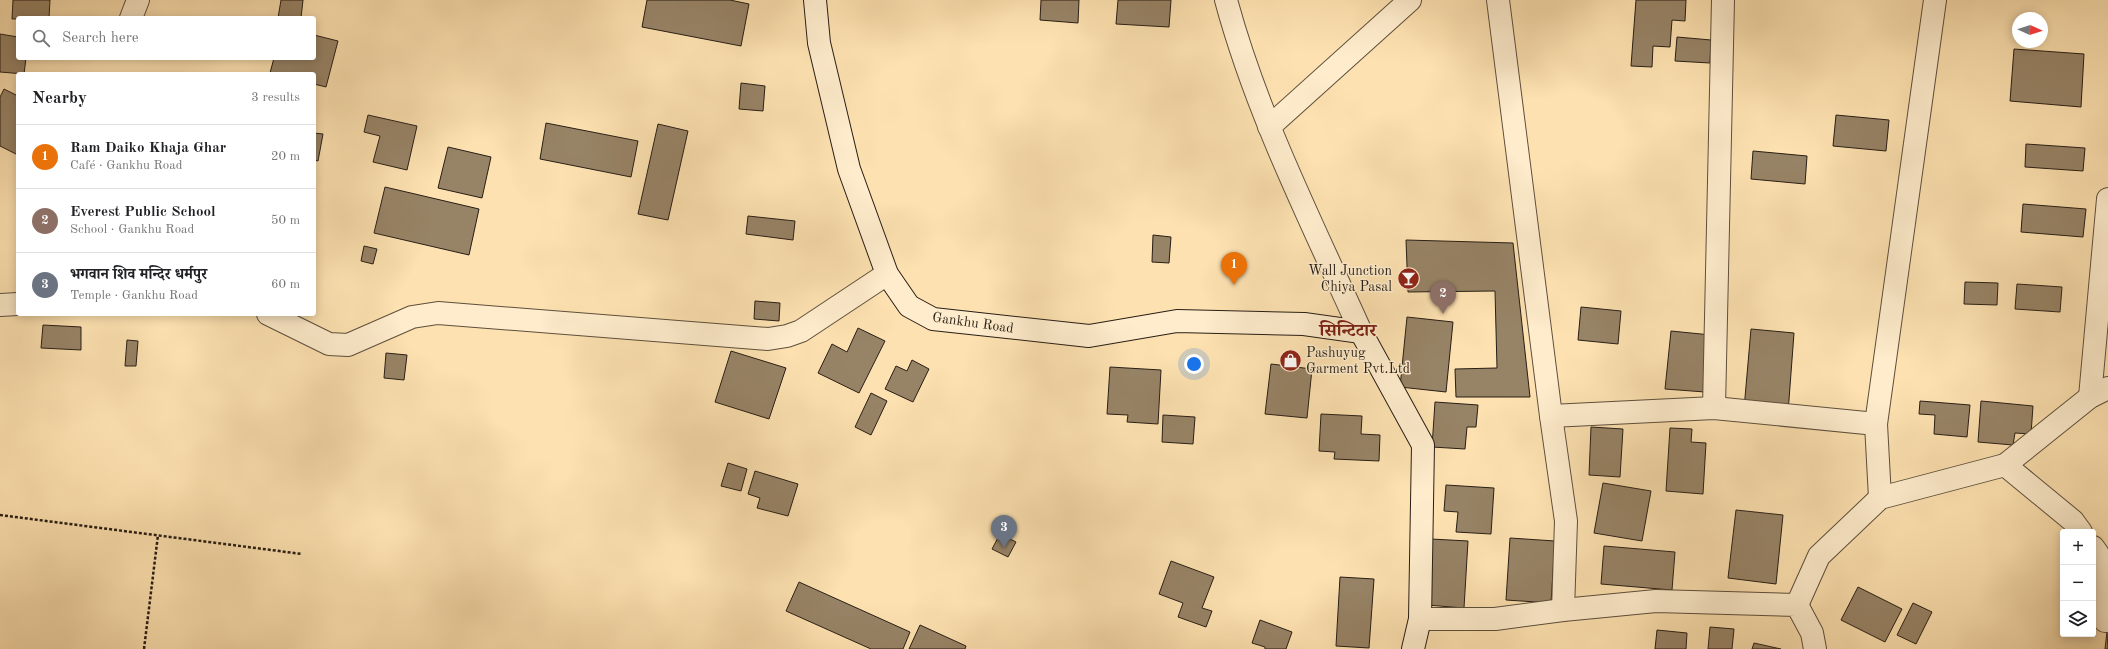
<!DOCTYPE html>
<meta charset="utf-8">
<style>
body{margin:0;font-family:"Old Standard TT","Noto Serif Devanagari",serif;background:#f6f6f6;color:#202124}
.controls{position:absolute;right:12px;bottom:12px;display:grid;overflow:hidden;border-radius:4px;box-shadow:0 2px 10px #0003}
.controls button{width:36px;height:36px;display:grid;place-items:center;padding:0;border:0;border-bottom:1px solid #e0e0e0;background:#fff;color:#202124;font:20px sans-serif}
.compass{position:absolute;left:2012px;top:12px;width:36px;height:36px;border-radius:50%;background:#fff;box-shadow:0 2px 10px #0003;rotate:93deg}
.you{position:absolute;left:1194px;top:364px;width:14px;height:14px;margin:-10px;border:3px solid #fff;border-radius:50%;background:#1a73e8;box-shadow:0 0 0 6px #1a73e833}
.badge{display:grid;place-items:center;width:26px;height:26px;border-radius:50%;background:#8f2418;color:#fff;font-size:13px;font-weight:700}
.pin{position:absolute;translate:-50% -33px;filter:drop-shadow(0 1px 2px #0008)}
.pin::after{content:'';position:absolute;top:21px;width:14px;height:12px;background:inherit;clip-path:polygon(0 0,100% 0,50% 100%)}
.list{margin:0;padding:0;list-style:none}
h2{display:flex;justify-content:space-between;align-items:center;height:52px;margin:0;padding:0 16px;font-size:17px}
h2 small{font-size:13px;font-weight:400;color:#757577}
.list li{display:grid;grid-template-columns:26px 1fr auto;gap:12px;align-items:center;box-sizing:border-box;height:64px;padding:0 16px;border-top:1px solid #e0e0e0}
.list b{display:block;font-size:15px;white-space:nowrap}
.list p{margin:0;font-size:13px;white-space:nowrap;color:#757577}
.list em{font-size:13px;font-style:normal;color:#757577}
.icon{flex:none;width:22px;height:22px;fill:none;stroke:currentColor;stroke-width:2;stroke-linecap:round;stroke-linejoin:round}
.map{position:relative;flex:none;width:2108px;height:649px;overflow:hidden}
.search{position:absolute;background:#fff;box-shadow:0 2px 10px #0003;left:16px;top:16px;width:300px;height:44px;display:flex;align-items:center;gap:10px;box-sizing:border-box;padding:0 14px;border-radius:4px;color:#757577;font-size:15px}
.panel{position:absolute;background:#fff;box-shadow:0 2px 10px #0003;left:16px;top:72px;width:300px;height:244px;border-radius:4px}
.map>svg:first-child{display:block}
</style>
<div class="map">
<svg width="2108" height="649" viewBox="0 0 2108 649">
<rect width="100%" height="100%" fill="#fde1b0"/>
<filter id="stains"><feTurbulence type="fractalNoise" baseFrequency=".005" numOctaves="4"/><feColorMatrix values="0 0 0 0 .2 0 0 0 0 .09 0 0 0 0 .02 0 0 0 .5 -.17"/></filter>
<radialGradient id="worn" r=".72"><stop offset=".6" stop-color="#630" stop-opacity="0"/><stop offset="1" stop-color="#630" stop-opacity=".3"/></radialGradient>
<g fill="#978366" stroke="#281e15">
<polygon points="13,0 50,0 49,18 12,19"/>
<polygon points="281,0 303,0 301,18 278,18"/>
<polygon points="647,0 730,0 749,4 741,46 642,27"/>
<polygon points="1041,0 1079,0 1078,23 1040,20"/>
<polygon points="1118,0 1171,0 1169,27 1116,24"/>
<polygon points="1636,0 1686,0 1685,21 1672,20 1670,47 1653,46 1652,67 1631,66"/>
<polygon points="0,34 18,37 18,58 26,58 24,74 0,72"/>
<polygon points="314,35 338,41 326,87 314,84 314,74 270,73 274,58 314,58"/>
<polygon points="1677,37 1711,40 1710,63 1675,61"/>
<polygon points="2014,49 2084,54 2081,107 2010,101"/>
<polygon points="741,83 765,86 763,111 739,109"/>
<polygon points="4,89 18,96 18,155 0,146 0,97"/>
<polygon points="368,115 417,126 407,170 373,162 380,136 364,132"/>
<polygon points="1836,115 1889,120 1886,151 1833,146"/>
<polygon points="546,123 638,141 631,177 540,159"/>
<polygon points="658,124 688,131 668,220 638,214"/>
<polygon points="314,133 323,134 318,161 314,160"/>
<polygon points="2026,144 2085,148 2083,171 2025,167"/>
<polygon points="448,147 491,157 482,198 438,188"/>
<polygon points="1753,151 1807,156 1805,184 1751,179"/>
<polygon points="385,187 479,209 469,255 374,233"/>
<polygon points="2023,204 2086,209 2083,237 2021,232"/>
<polygon points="748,216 795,221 793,240 746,234"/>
<polygon points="1153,235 1171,237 1169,263 1152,262"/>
<polygon points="1406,240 1513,243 1530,397 1456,397 1455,369 1497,368 1495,291 1408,292"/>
<polygon points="364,246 377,249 373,264 361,261"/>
<polygon points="1965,282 1998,283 1997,305 1964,304"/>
<polygon points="2017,284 2062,287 2060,312 2015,309"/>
<polygon points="755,301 780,303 779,321 754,319"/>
<polygon points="1581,307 1621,311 1618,344 1578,340"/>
<polygon points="1407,317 1453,322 1446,392 1400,387"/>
<polygon points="43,325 81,327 81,350 41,348"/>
<polygon points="858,328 885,341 859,393 818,373 832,344 847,352"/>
<polygon points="1751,329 1794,333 1788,413 1744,409"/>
<polygon points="1671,331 1711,335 1705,392 1665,389"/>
<polygon points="127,340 138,341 136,366 125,366"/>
<polygon points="731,351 786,368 769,419 715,402"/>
<polygon points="386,353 407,355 404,380 384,378"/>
<polygon points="912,360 929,369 913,402 885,389 896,366 907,371"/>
<polygon points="1271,364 1312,369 1307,418 1265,414"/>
<polygon points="1110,367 1161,370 1158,424 1127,422 1128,415 1107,414"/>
<polygon points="871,393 887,401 871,435 855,427"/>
<polygon points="1920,401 1970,405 1967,437 1934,434 1935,415 1919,414"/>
<polygon points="1981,401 2033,406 2031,434 2015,433 2013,445 1978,442"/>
<polygon points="1435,402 1478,405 1476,427 1467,427 1465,449 1432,447"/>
<polygon points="1321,414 1362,416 1361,434 1380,435 1379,461 1334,459 1335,452 1319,451"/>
<polygon points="1163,415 1195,417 1193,444 1162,442"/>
<polygon points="1591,427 1623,429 1620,477 1589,475"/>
<polygon points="1670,428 1692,429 1691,442 1706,443 1703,494 1666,491"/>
<polygon points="728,463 747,469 741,491 721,486"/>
<polygon points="755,471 798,484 788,516 757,508 760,498 748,494"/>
<polygon points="1603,483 1651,491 1642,541 1594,533"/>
<polygon points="1446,485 1494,488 1491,534 1456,532 1458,512 1444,511"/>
<polygon points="1736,510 1783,515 1776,584 1728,578"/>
<polygon points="1000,534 1016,542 1008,557 992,549"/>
<polygon points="1510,538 1555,541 1551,603 1506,600"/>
<polygon points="1431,539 1468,541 1464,608 1427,605"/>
<polygon points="1604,546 1675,552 1672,590 1601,584"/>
<polygon points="1171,561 1214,577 1202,608 1212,611 1206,627 1178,617 1183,603 1159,594"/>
<polygon points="1340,577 1374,579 1369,648 1336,646"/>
<polygon points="799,582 910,632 903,649 871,649 786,611"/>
<polygon points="1858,587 1902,609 1885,642 1841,620"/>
<polygon points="1913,603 1932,612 1916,644 1897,635"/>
<polygon points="1260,620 1292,632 1286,649 1265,649 1265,647 1252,643"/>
<polygon points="920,625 966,646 965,649 909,649"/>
<polygon points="1710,627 1734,629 1732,649 1708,649"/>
<polygon points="1657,630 1687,633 1686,649 1655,649"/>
<polygon points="2107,631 2108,649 2105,649"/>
<polygon points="1754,643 1781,649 1752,649"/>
</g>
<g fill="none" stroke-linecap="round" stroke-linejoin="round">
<defs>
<g id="minor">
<path d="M1226,0C1257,115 1312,223 1361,332"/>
<polyline points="1498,0 1551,416 1566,521 1563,610"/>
<polyline points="131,18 138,0"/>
<polyline points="1269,127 1410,0"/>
<polyline points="0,305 18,304"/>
<polyline points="268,314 329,344 348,345 412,317 438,313 768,339 787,336 801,331 887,274"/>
<polyline points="2090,397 2108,199"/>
<polyline points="1714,408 1723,0"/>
<polyline points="1551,416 1714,408 1876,424"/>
<polyline points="2005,465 2073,521 2081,532"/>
<polyline points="1880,498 1876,424 1935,0"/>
<polyline points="2093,547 2098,554 2102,604 2105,621 2108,621"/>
<polyline points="1797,605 1819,556 1880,498 2005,465 2090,397 2108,388"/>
</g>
<polyline id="tertiary" points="1420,619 1495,619 1563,610 1656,601 1797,605 1812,633 1815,649"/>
<polyline id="secondary" points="815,0 819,43 849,169 887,274 909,306 933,319 1089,336 1177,321 1304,324 1361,332 1423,445 1420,619 1413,649"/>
</defs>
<use href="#minor" stroke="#5d4f3c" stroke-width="24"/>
<use href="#tertiary" stroke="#5d4f3c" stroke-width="24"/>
<use href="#secondary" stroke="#281e15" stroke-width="24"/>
<g stroke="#281e15" stroke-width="2.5" stroke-dasharray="3 2" stroke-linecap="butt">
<polyline points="0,515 302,554"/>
<polyline points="144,649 158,535"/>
</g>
<use href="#minor" stroke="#feeccc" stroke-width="22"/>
<use href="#tertiary" stroke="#feeccc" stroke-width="22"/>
<use href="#secondary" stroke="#feeccc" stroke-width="22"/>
</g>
<defs>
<symbol id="bar-disc" viewBox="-11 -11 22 22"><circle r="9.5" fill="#8f2418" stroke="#feeccc"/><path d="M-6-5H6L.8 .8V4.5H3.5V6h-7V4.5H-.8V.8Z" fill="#fff"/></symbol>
<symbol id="shop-disc" viewBox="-11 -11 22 22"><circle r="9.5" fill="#8f2418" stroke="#feeccc"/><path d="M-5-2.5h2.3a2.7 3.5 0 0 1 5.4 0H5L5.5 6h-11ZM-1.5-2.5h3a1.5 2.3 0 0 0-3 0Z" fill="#fff"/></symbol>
</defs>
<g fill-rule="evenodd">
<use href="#bar-disc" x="1396" y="266" width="25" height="25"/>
<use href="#shop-disc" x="1278" y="348" width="25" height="25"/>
</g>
<g text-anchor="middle" stroke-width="3" stroke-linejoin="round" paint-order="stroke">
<g font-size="14" fill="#281e15" stroke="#feeccc" text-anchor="end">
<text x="1392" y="275">Wall Junction<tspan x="1392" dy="16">Chiya Pasal</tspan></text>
<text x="1306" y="357" text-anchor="start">Pashuyug<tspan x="1306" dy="16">Garment Pvt.Ltd</tspan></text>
</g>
<g font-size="14" fill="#281e15" stroke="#feeccc">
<text transform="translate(973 322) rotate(8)" y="5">Gankhu Road</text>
</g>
<g font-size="18" font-weight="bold" fill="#7a1f14" stroke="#feeccc">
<text x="1348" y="336">सिन्टिटार</text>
</g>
</g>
<rect width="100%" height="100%" filter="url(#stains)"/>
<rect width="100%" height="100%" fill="url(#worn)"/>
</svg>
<div class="controls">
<button>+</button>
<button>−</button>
<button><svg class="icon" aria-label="layers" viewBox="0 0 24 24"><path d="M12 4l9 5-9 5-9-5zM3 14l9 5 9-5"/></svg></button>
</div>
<svg class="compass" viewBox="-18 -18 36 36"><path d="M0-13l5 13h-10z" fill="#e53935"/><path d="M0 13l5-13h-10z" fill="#757577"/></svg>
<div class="you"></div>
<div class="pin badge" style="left:1234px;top:285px;background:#e8710a">1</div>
<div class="pin badge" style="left:1443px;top:314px;background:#8d6e63">2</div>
<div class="pin badge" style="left:1004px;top:548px;background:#6b7280">3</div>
<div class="search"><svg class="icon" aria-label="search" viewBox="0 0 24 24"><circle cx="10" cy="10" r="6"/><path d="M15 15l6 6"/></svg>Search here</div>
<section class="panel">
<h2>Nearby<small>3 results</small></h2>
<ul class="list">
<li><span class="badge" style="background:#e8710a">1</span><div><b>Ram Daiko Khaja Ghar</b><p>Café · Gankhu Road</p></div><em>20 m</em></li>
<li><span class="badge" style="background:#8d6e63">2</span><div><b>Everest Public School</b><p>School · Gankhu Road</p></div><em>50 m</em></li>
<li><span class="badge" style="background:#6b7280">3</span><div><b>भगवान शिव मन्दिर धर्मपुर</b><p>Temple · Gankhu Road</p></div><em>60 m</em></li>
</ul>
</section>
</div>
